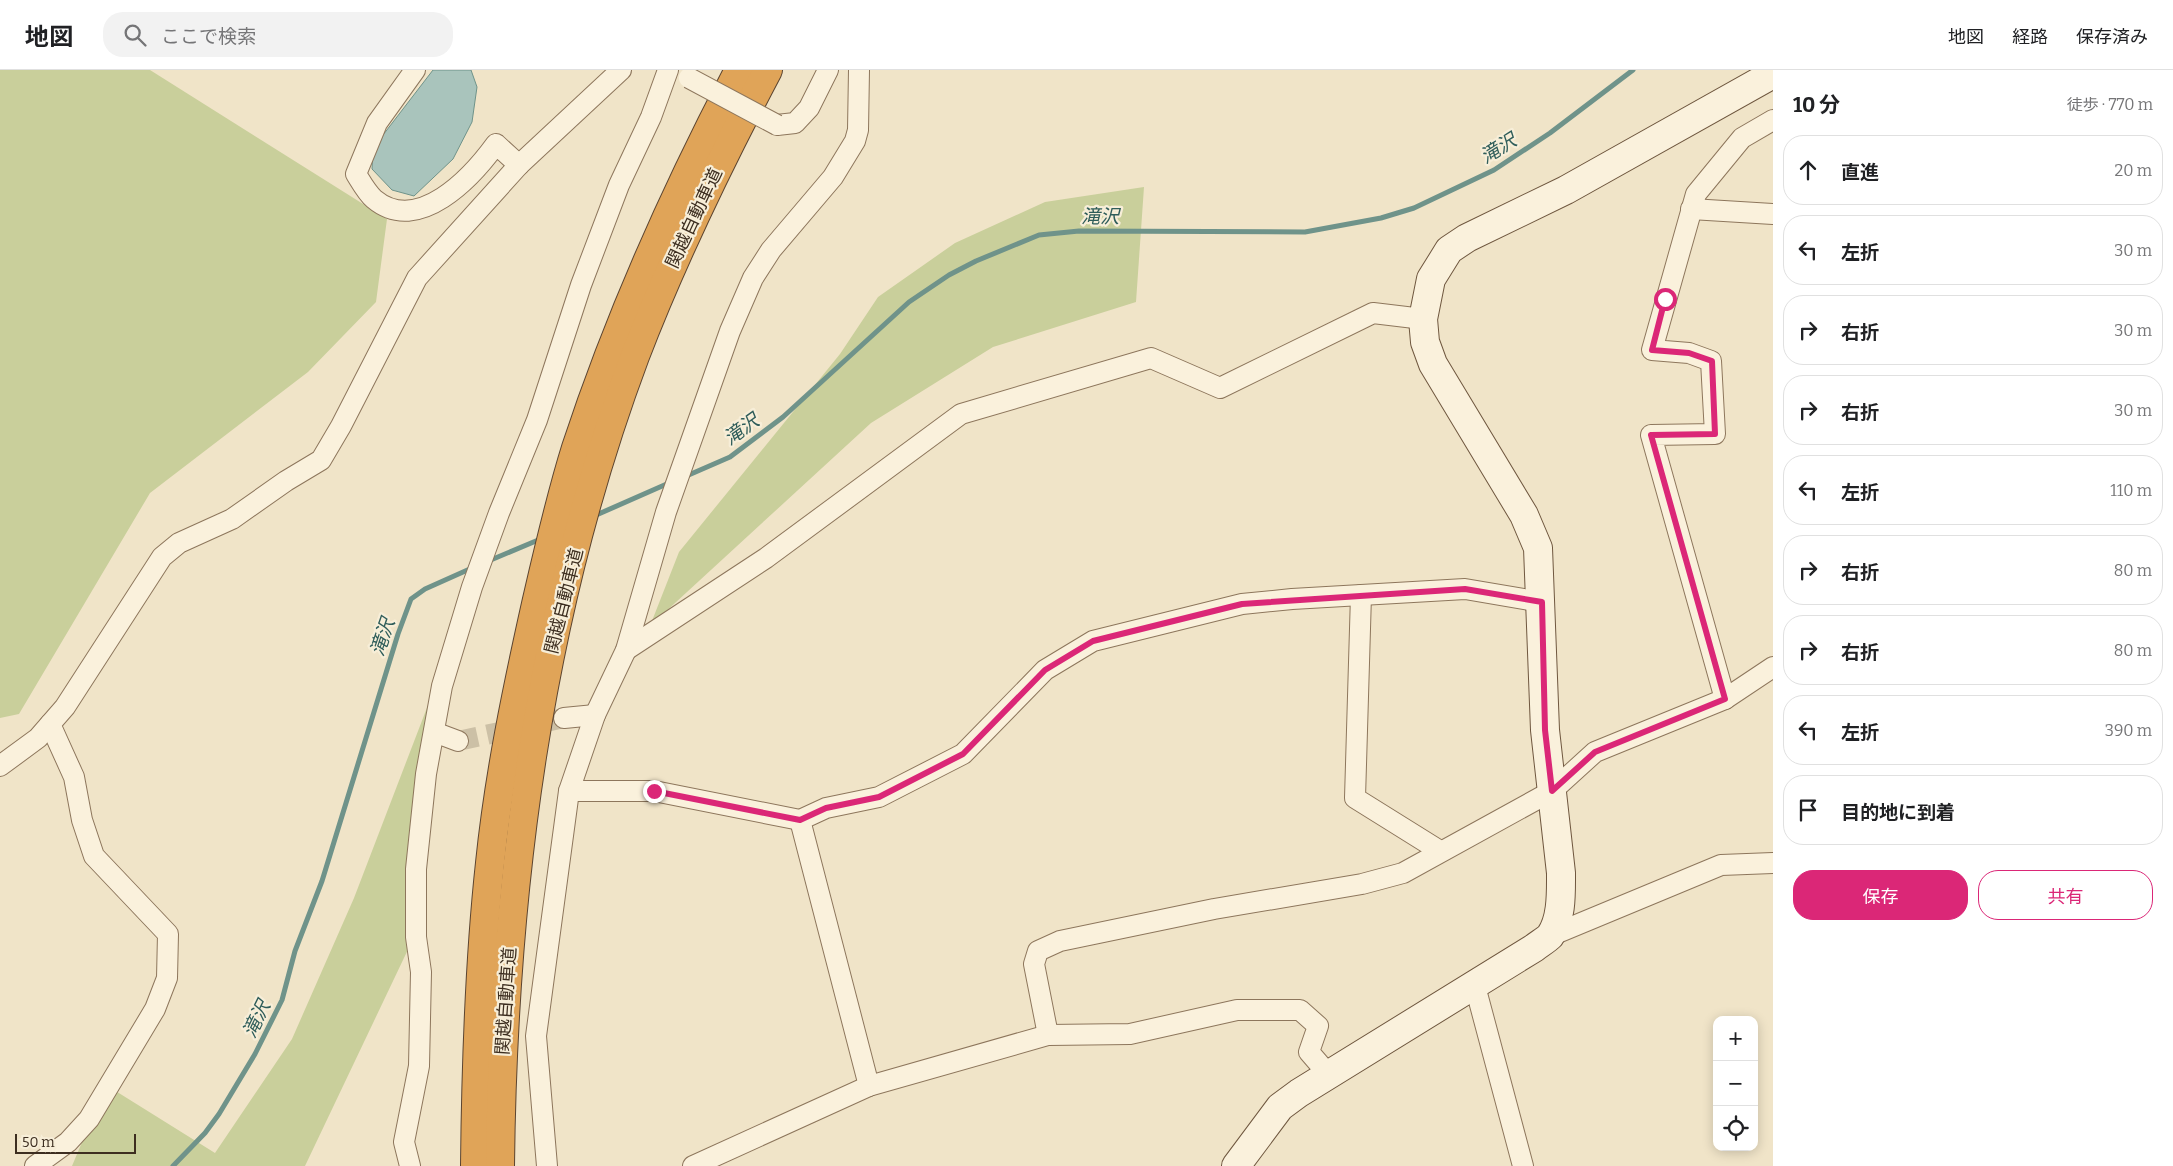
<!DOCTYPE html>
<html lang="ja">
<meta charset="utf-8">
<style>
body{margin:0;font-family:Bitter,"Noto Sans JP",serif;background:#f2f2f2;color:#202124}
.controls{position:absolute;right:15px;bottom:15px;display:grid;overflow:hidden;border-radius:10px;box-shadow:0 2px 12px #0003}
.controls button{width:45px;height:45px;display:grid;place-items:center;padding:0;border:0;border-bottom:1px solid #e0e0e0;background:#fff;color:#202124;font:25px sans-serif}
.scale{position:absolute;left:15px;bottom:12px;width:121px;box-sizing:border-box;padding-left:5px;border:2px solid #3d2e20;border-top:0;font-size:14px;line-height:18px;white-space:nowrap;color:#3d2e20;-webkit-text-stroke:4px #f7eed8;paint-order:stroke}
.stop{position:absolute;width:15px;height:15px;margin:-11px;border:4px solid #db2777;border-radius:50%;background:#fff}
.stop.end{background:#db2777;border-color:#fff;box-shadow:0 1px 5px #0008}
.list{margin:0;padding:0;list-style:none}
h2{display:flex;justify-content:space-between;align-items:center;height:65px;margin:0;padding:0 20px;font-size:21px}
h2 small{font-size:16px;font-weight:400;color:#757577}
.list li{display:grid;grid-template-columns:32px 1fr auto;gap:15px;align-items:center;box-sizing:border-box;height:70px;margin:0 10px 10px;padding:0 10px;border:1px solid #e0e0e0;border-radius:20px}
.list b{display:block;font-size:19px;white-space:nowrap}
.list em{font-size:16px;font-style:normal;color:#757577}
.actions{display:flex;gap:10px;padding:15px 20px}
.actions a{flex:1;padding:11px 0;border:1px solid #db2777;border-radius:20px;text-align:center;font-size:18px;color:#db2777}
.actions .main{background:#db2777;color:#fff}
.icon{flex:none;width:28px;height:28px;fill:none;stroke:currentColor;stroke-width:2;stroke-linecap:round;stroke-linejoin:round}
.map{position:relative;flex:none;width:1773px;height:1096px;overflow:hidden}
header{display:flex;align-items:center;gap:30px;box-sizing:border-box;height:70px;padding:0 25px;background:#fff;border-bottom:1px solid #e0e0e0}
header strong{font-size:24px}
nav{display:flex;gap:28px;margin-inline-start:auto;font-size:18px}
.search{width:350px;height:45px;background:#f2f2f2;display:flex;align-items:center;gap:12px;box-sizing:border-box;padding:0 18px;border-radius:20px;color:#757577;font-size:19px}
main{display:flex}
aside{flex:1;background:#fff}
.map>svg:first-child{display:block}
</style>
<header>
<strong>地図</strong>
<div class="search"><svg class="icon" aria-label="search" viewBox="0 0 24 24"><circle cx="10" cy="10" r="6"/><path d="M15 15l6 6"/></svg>ここで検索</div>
<nav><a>地図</a><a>経路</a><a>保存済み</a></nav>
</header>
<main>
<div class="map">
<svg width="1773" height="1096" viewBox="0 0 1773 1096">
<rect width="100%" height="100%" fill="#f0e4c8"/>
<g fill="#c9cf9b">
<polygon points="0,0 150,0 387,149 376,232 308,302 150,423 19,644 0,648"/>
<polygon points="1144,117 1136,232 993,277 871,353 650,556 679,482 840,284 878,227 955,173 1045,132"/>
<polygon points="433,622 413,869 305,1096 72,1096 106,1015 215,1083 292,969 354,828"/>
</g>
<polygon fill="#a9c4bc" stroke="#6f938a" points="433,0 471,0 477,17 472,52 453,89 414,126 392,120 372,99 373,78"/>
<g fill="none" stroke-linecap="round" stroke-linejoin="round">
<g stroke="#6f938a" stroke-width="5">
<polyline points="684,407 730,387 783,347 909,232 949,205 976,191 1039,165 1079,161 1305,162 1381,148 1414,138 1494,100 1550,63 1633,0"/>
<polyline points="594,446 669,413"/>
<polyline points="486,492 543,468"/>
<polyline points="173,1096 205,1063 219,1044 255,984 282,930 295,881 322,811 398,564 411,529 425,519 472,498"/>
</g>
<polyline stroke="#ccc0a6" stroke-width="20" stroke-dasharray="20 10" stroke-linecap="butt" points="458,671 564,648"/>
<defs>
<g id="street">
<path d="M415,0L377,53L356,104C361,112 367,123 374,129C418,166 472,107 496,74L519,95"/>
<polyline points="777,55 795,53 809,38 828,0"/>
<polyline points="1691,139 1773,144"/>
<polyline points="1361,525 1355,728 1440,781"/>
<polyline points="626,580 766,488 961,344 1151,288 1220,318 1373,243 1423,249"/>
<polyline points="1725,629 1651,365 1715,364 1711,291 1689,283 1652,280 1696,124 1742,68 1773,50"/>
<polyline points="564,648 595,645"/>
<polyline points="434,662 458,671"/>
<polyline points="0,696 38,668 65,637 162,487 179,473 232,449 286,411 321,390 341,356 417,208 519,95 621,0"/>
<polyline points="569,721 654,721 800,750 826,738 879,727 963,684 1045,600 1093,571 1242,534 1292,529 1465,519 1541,532"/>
<polyline points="800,750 869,1016"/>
<polyline points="1550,866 1721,795 1773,793"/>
<polyline points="1475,916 1523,1096"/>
<polyline points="1048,965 1034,894 1038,881 1060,871 1214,839 1362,814 1403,803 1552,721 1595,682 1725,629 1773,597"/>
<polyline points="35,1096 68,1072 89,1049 155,939 167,908 168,864 94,786 82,750 74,707 50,654"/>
<polyline points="410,1096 404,1072 419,996 421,902 416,867 416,799 426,704 442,616 472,517 499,443 537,350 581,215 619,115 651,47 668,0"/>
<polyline points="547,1096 536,966 569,721 595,645 626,580 666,442 730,261 753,208 771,180 833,107 855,71 858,60 859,0"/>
<polyline points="693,1096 869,1016 1048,965 1130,964 1237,940 1300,940 1318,956 1309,982 1328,1004"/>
</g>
<path id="secondary" d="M1236,1096L1280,1037L1299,1023L1534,878C1539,874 1546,870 1550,866C1562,849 1561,823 1561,803L1545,660L1538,478L1524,445L1433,294L1425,272L1423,249L1431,209L1449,180L1467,168L1566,120L1773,4"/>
<g id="highway">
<path d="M475,1096C476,995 479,894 490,793C499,705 517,619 536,534C548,482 560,429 576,378C619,247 675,122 739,0"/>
<path d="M500,1096C503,821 538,545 635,286C673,187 719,93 768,0"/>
</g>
</defs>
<use href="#street" stroke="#8d765c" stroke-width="22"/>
<use href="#secondary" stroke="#6f573f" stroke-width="30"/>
<use href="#highway" stroke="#5b4430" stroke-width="30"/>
<use href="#street" stroke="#faf1dc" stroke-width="20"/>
<use href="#secondary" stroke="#faf1dc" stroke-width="28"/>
<use href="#highway" stroke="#e0a458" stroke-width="28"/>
<defs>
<polyline id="street-bridge" points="689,8 777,55"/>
</defs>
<use href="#street-bridge" stroke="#8d765c" stroke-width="22" stroke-linecap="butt"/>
<use href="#street-bridge" stroke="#faf1dc" stroke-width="20"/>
</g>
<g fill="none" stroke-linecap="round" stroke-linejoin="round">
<polyline stroke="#db2777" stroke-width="6" points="654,721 800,750 826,738 879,727 963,684 1045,600 1093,571 1242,534 1465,519 1542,532 1545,660 1552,721 1595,682 1725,629 1651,365 1715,364 1712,291 1689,283 1652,280 1665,229"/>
</g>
<g text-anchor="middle" stroke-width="4.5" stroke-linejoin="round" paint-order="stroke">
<g font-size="18" fill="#3d2e20" stroke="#f7eed8">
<text transform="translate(694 148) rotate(-65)" y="6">関越自動車道</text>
<text transform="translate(564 531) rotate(-76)" y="6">関越自動車道</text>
<text transform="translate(506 931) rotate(-86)" y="6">関越自動車道</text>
</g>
<g font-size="19" font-style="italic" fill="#2f5d5a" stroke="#f7eed8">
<text transform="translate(1498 78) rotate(-32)" y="7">滝沢</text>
<text x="1100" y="153">滝沢</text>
<text transform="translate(741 359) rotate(-36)" y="7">滝沢</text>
<text transform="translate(382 567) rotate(-71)" y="7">滝沢</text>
<text transform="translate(256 949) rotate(-64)" y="7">滝沢</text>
</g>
</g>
</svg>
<div class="controls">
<button>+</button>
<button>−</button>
<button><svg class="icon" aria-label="locate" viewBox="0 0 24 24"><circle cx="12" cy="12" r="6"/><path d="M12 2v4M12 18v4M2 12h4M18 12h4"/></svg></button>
</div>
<div class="scale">50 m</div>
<div class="stop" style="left:1665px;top:229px"></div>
<div class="stop end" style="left:654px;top:721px"></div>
</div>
<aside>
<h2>10 分<small>徒歩 · 770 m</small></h2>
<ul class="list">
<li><svg class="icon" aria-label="ahead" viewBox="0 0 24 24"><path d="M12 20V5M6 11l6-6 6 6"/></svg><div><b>直進</b></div><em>20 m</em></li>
<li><svg class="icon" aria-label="left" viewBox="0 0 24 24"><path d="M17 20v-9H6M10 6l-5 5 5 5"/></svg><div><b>左折</b></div><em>30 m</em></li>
<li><svg class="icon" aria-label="right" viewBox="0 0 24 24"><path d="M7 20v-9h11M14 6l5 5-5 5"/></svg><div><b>右折</b></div><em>30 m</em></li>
<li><svg class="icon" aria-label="right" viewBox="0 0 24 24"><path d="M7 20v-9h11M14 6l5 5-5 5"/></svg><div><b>右折</b></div><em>30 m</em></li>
<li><svg class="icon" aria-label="left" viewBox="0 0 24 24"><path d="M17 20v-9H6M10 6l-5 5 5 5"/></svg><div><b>左折</b></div><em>110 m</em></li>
<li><svg class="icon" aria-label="right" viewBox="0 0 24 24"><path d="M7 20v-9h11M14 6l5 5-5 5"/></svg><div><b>右折</b></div><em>80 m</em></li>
<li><svg class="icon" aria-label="right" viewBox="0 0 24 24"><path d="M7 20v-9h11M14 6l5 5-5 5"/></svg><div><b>右折</b></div><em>80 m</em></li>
<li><svg class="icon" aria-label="left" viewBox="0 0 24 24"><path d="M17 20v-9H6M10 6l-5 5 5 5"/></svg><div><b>左折</b></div><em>390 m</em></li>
<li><svg class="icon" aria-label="arrive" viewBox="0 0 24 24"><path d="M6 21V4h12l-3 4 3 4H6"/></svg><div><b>目的地に到着</b></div></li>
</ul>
<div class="actions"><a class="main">保存</a><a>共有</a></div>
</aside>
</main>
